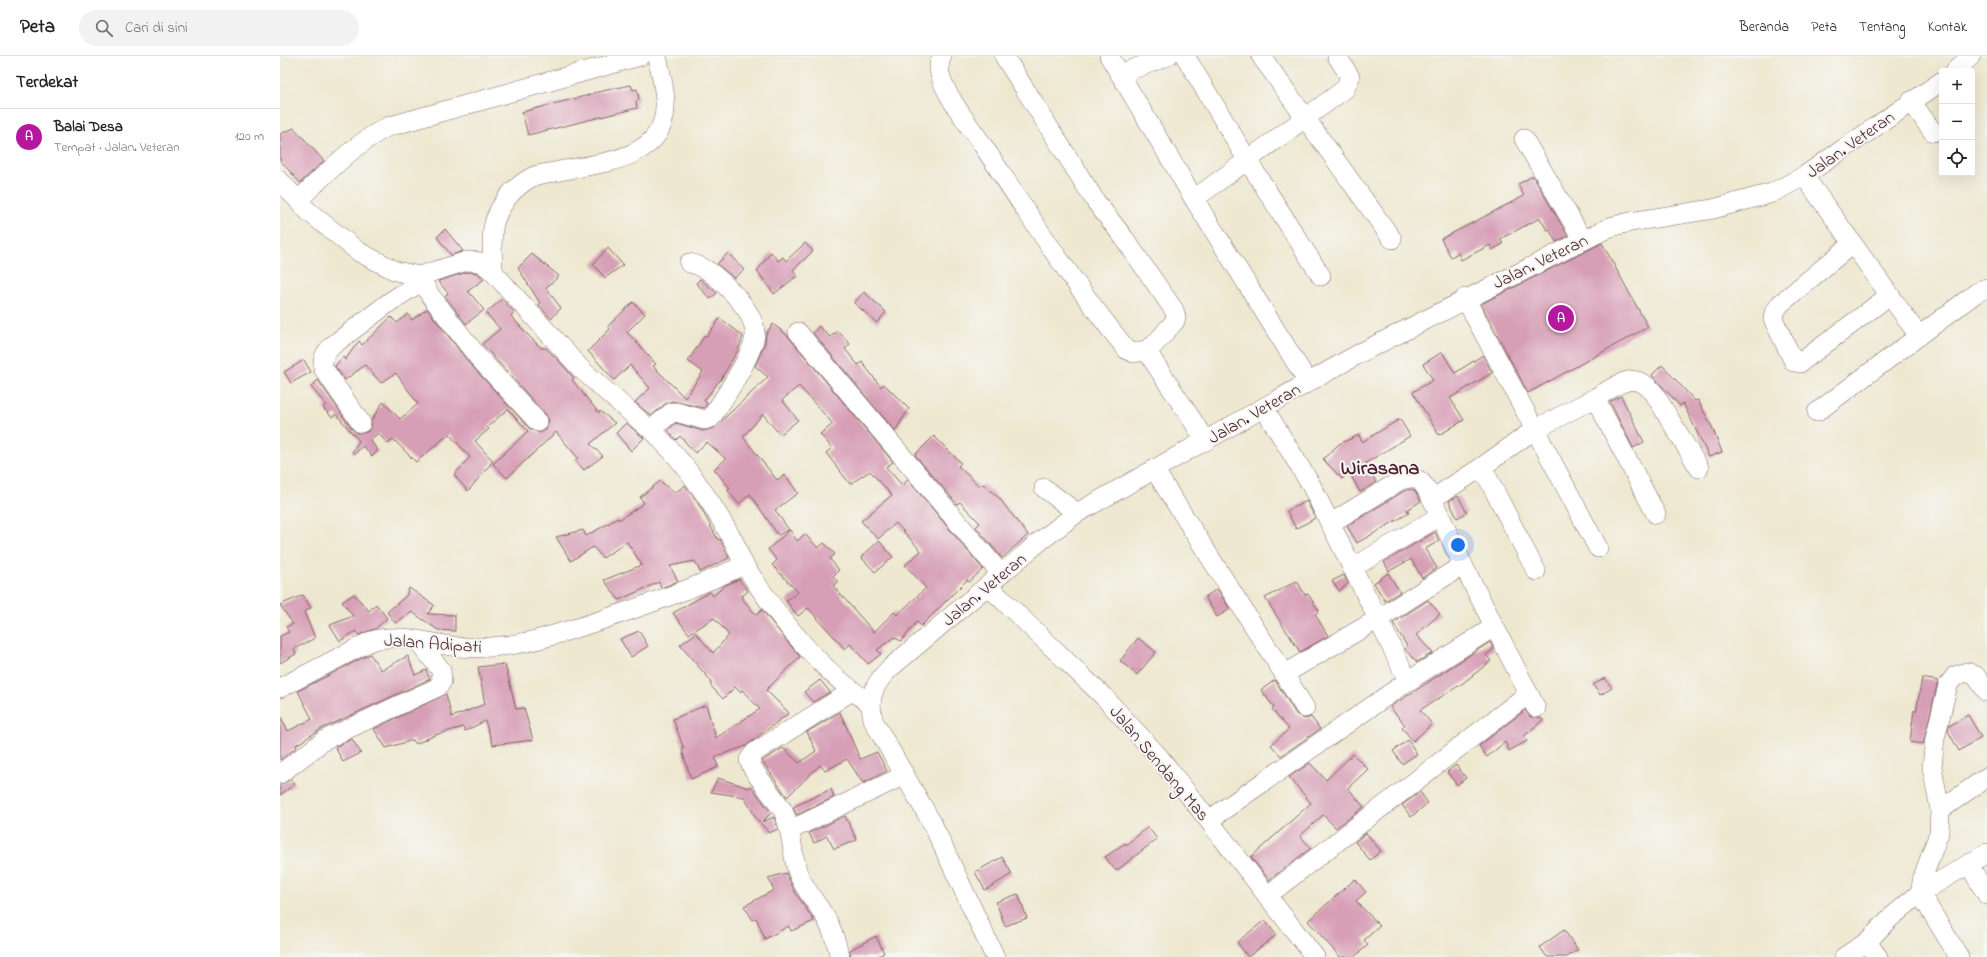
<!DOCTYPE html>
<html lang="id">
<meta charset="utf-8">
<style>
body{margin:0;font-family:"Indie Flower",sans-serif;background:#f2f2f2;color:#222}
.controls{position:absolute;right:12px;top:12px;display:grid;overflow:hidden;border-radius:4px;box-shadow:0 4px 16px #0002}
.controls button{width:36px;height:36px;display:grid;place-items:center;padding:0;border:0;border-bottom:1px solid #e0e0e0;background:#fff;color:#222;font:20px sans-serif}
.you{position:absolute;left:1178px;top:489px;width:14px;height:14px;margin:-10px;border:3px solid #fff;border-radius:50%;background:#1a73e8;box-shadow:0 0 0 6px #1a73e833}
.badge{display:grid;place-items:center;width:26px;height:26px;border-radius:50%;background:#b5179e;color:#fff;font-size:13px;font-weight:700}
.pin{position:absolute;translate:-50% -50%;border:2px solid #fff;box-shadow:0 1px 4px #0006}
.list{margin:0;padding:0;list-style:none}
h2{display:flex;justify-content:space-between;align-items:center;height:52px;margin:0;padding:0 16px;font-size:17px}
h2 small{font-size:13px;font-weight:400;color:#767676}
.list li{display:grid;grid-template-columns:26px 1fr auto;gap:12px;align-items:center;box-sizing:border-box;height:56px;padding:0 16px;border-top:1px solid #e0e0e0}
.list b{display:block;font-size:15px;white-space:nowrap}
.list p{margin:0;font-size:13px;white-space:nowrap;color:#767676}
.list em{font-size:13px;font-style:normal;color:#767676}
.icon{flex:none;width:22px;height:22px;fill:none;stroke:currentColor;stroke-width:2;stroke-linecap:round;stroke-linejoin:round}
.map{position:relative;flex:none;width:1707px;height:901px;overflow:hidden}
header{display:flex;align-items:center;gap:24px;box-sizing:border-box;height:56px;padding:0 20px;background:#fff;border-bottom:1px solid #e0e0e0}
header strong{font-size:19px}
nav{display:flex;gap:22px;margin-inline-start:auto;font-size:14px}
.search{width:280px;height:36px;background:#f2f2f2;display:flex;align-items:center;gap:10px;box-sizing:border-box;padding:0 14px;border-radius:22px;color:#767676;font-size:15px}
main{display:flex}
aside{flex:1;background:#fff}
.map>svg:first-child{display:block}
</style>
<header>
<strong>Peta</strong>
<div class="search"><svg class="icon" aria-label="search" viewBox="0 0 24 24"><circle cx="10" cy="10" r="6"/><path d="M15 15l6 6"/></svg>Cari di sini</div>
<nav><a>Beranda</a><a>Peta</a><a>Tentang</a><a>Kontak</a></nav>
</header>
<main>
<aside>
<h2>Terdekat<small></small></h2>
<ul class="list">
<li><span class="badge">A</span><div><b>Balai Desa</b><p>Tempat · Jalan. Veteran</p></div><em>120 m</em></li>
</ul>
</aside>
<div class="map">
<svg width="1707" height="901" viewBox="0 0 1707 901">
<rect width="100%" height="100%" fill="#f6f6f2"/>
<filter id="ink" filterUnits="userSpaceOnUse"><feTurbulence type="fractalNoise" baseFrequency=".025" numOctaves="2"/><feDisplacementMap in="SourceGraphic" scale="8" xChannelSelector="R" yChannelSelector="G"/><feConvolveMatrix kernelMatrix="1 2 1 2 8 2 1 2 1" color-interpolation-filters="sRGB"/></filter>
<filter id="wash" filterUnits="userSpaceOnUse"><feTurbulence type="fractalNoise" baseFrequency=".012" numOctaves="4" result="noise"/><feDisplacementMap in="SourceGraphic" scale="16" xChannelSelector="R" yChannelSelector="G"/><feGaussianBlur stdDeviation="0.9" result="paint"/><feColorMatrix in="noise" values="0 0 0 0 0 0 0 0 0 0 0 0 0 0 0 0 0 1.4 0 .05"/><feComposite in="paint" operator="in"/></filter>
<g filter="url(#wash)">
<rect width="100%" height="100%" fill="#eee8d0"/>
<g id="blocks">
<g fill="#d79fb6">
<polygon points="351,29 353,34 357,33 359,44 356,45 357,52 248,79 242,56 313,38 313,37"/>
<polygon points="14,72 44,105 20,127 0,104 0,78"/>
<polygon points="1253,120 1288,180 1276,186 1269,173 1267,174 1260,162 1220,183 1223,188 1212,194 1210,189 1181,204 1178,197 1171,201 1161,183 1244,140 1238,128"/>
<polygon points="165,173 183,195 171,199 157,181"/>
<polygon points="525,187 533,195 513,214 517,220 494,238 477,215 491,196 498,205 503,201 506,205"/>
<polygon points="1322,187 1368,271 1248,337 1201,248"/>
<polygon points="328,192 343,209 325,222 313,208"/>
<polygon points="448,197 464,214 454,222 437,208"/>
<polygon points="252,198 279,220 266,232 281,252 271,263 259,249 260,247 238,212"/>
<polygon points="188,216 197,217 204,223 188,235 204,254 186,268 165,240 168,237 158,225"/>
<polygon points="420,223 437,237 430,243 416,227"/>
<polygon points="584,236 606,256 597,267 574,247"/>
<polygon points="222,243 234,256 231,260 246,277 261,292 266,292 280,306 294,322 292,324 319,357 320,355 335,367 310,388 323,400 304,414 295,404 298,402 276,376 227,422 213,408 248,375 228,353 207,371 209,373 195,385 213,405 188,435 174,419 190,401 169,378 136,406 113,383 108,388 98,377 90,384 98,395 92,400 83,390 74,398 72,396 79,385 56,358 52,361 43,352 46,349 31,331 38,324 72,373 77,377 87,376 91,372 91,365 103,346 120,363 138,348 116,317 101,327 85,309 65,324 55,310 63,301 65,304 79,285 82,289 111,261 117,267 128,258 132,264 147,253 190,308 250,373 260,377 266,374 269,364 266,359 202,288 220,273 206,257"/>
<polygon points="353,246 365,258 347,276 376,308 373,310 405,342 423,316 408,305 425,279 427,280 440,262 463,280 458,294 440,325 439,325 424,345 427,347 424,352 392,345 385,348 371,360 355,346 370,332 350,309 334,324 308,295 330,273 328,270"/>
<polygon points="493,268 507,279 613,406 606,411 622,429 628,424 703,513 689,526 687,524 641,570 637,566 621,585 614,581 597,594 601,598 588,608 570,588 565,593 528,552 518,560 506,545 518,536 492,509 497,504 488,493 510,474 517,485 525,478 538,492 544,487 555,498 550,503 559,514 553,520 558,526 553,530 594,576 614,556 617,559 646,532 625,509 641,495 616,467 598,483 581,465 612,439 590,415 570,428 546,397 552,392 540,378 553,368 519,330 502,344 518,364 500,379 483,358 463,381 497,424 505,419 518,437 495,454 509,474 498,479 470,438 459,448 448,435 450,432 434,413 446,403 427,386 415,397 400,380 396,384 388,374 396,367 423,375 434,372 488,321 475,310 485,287 486,278"/>
<polygon points="539,270 550,281 558,275 570,288 565,293 578,309 582,306 601,331 604,328 629,353 615,375 533,277"/>
<polygon points="1162,296 1175,317 1203,299 1212,317 1170,342 1184,364 1159,379 1133,336 1153,324 1143,308"/>
<polygon points="24,304 31,316 11,327 4,316"/>
<polygon points="1382,309 1415,345 1418,344 1432,371 1442,396 1429,401 1403,347 1400,350 1372,319"/>
<polygon points="1341,340 1364,386 1353,392 1330,346"/>
<polygon points="1120,363 1130,380 1086,407 1096,426 1080,436 1069,416 1062,423 1043,403 1059,388 1079,379 1082,386"/>
<polygon points="346,367 364,382 351,395 336,377"/>
<polygon points="654,380 681,407 678,410 700,431 703,428 719,442 748,479 722,502 696,471 700,467 680,446 677,448 635,399"/>
<polygon points="380,425 395,437 405,429 421,452 438,484 440,483 449,502 420,516 415,505 390,510 398,525 381,532 379,526 339,544 324,524 362,509 347,486 323,502 313,491 291,505 276,481 303,474 306,480 338,462 339,464 364,447 360,441"/>
<polygon points="1131,433 1135,435 1141,445 1127,454 1129,457 1077,487 1067,470 1124,435"/>
<polygon points="1178,440 1187,457 1177,462 1169,445"/>
<polygon points="1027,445 1035,462 1016,473 1007,455"/>
<polygon points="1155,476 1159,485 1145,493 1157,512 1142,522 1131,503 1109,515 1104,506"/>
<polygon points="599,485 613,501 595,516 581,501"/>
<polygon points="1108,517 1120,536 1105,545 1094,527"/>
<polygon points="1064,519 1068,528 1059,535 1052,525"/>
<polygon points="459,523 468,535 461,541 476,559 482,554 520,601 486,634 509,657 466,690 435,701 438,711 411,723 402,694 404,693 393,663 426,649 436,682 480,653 462,634 460,636 455,631 443,643 431,630 431,625 400,589 416,577 433,597 449,579 434,562 409,578 393,557 430,536 433,540 446,529"/>
<polygon points="1017,525 1025,539 1028,538 1039,555 1035,558 1048,580 1020,596 985,542"/>
<polygon points="129,532 154,549 148,558 175,559 175,575 158,574 132,556 115,567 107,556 126,540"/>
<polygon points="937,533 950,553 937,561 925,541"/>
<polygon points="74,538 89,555 96,548 107,562 95,573 78,579 76,575 60,585 50,569 73,560 62,546"/>
<polygon points="23,539 31,552 24,556 35,582 14,593 16,598 0,607 0,580 9,576 6,571 13,568 0,549"/>
<polygon points="1148,544 1160,558 1136,579 1153,597 1137,606 1125,593 1127,590 1113,567"/>
<polygon points="359,575 368,590 351,601 340,583"/>
<polygon points="858,582 876,596 857,619 840,605"/>
<polygon points="1210,586 1214,593 1206,599 1211,605 1183,627 1140,654 1152,668 1133,685 1122,672 1125,669 1110,651"/>
<polygon points="90,598 101,614 128,600 135,619 146,614 150,623 41,673 16,689 17,691 0,704 0,660 8,675 32,663 18,635"/>
<polygon points="225,608 236,653 244,652 253,684 213,689 205,665 185,675 183,671 155,679 136,688 133,684 106,692 94,673 166,638 172,661 205,648 198,611"/>
<polygon points="1325,622 1332,632 1320,639 1313,629"/>
<polygon points="1642,622 1658,625 1643,688 1630,686 1634,654 1636,656"/>
<polygon points="540,624 550,636 533,646 524,636"/>
<polygon points="995,624 1016,658 1025,663 1031,661 1040,673 1001,700 991,689 1009,673 992,653 994,651 981,634"/>
<polygon points="1245,654 1250,661 1261,662 1263,664 1244,680 1247,685 1229,695 1225,686 1207,701 1199,690"/>
<polygon points="560,656 580,703 597,696 607,715 583,727 567,703 545,715 540,709 507,741 482,705 503,692 519,707 536,695 527,676"/>
<polygon points="1688,659 1701,681 1679,695 1668,675 1669,670"/>
<polygon points="72,683 81,697 63,706 55,691"/>
<polygon points="1128,684 1137,698 1122,708 1113,695"/>
<polygon points="1073,698 1088,713 1068,732 1084,751 1056,772 1043,759 1020,780 1031,792 989,824 971,801 1031,747 1009,721 1030,707 1046,724"/>
<polygon points="1176,709 1186,722 1177,729 1167,716"/>
<polygon points="438,722 469,732 471,730 491,757 482,766 494,761 498,773 489,777 476,762 464,741 431,736"/>
<polygon points="11,723 15,728 0,739 0,729"/>
<polygon points="551,733 554,741 517,759 513,751"/>
<polygon points="1140,736 1148,747 1131,761 1122,749"/>
<polygon points="565,760 577,784 554,793 547,780 534,787 529,777"/>
<polygon points="868,771 877,783 836,815 825,801 845,787 846,789"/>
<polygon points="1086,777 1101,795 1090,804 1075,786"/>
<polygon points="722,801 732,818 705,834 695,816"/>
<polygon points="506,817 515,836 534,865 511,875 509,870 485,883 476,862 473,864 464,850 494,834 488,822"/>
<polygon points="1075,823 1086,836 1076,845 1100,870 1084,884 1088,889 1074,901 1060,901 1028,865"/>
<polygon points="738,838 747,862 725,870 716,846"/>
<polygon points="985,864 996,879 968,901 957,886"/>
<polygon points="1284,874 1298,894 1287,901 1267,901 1260,891"/>
<polygon points="596,880 604,897 596,901 571,901 570,894"/>
</g>
</g>
</g>
<g filter="url(#ink)">
<use href="#blocks" fill-opacity="0" stroke="#836565" stroke-width="1"/>
<g fill="none" stroke-linecap="round" stroke-linejoin="round">
<defs>
<g id="minor">
<path d="M662,0C659,6 658,11 660,18C665,39 689,69 702,88C748,158 794,229 847,294L854,297L866,294L926,385"/>
<polyline points="724,0 816,146 844,182 894,254 896,261 895,265 874,289 866,294"/>
<polyline points="829,0 840,18"/>
<polyline points="888,0 840,18 914,143 1028,326"/>
<polyline points="905,0 968,105 1041,220"/>
<polyline points="981,0 1112,183"/>
<polyline points="1675,15 1691,0"/>
<polyline points="1631,45 1653,76"/>
<polyline points="1244,83 1303,184"/>
<polyline points="1524,120 1639,280 1537,356"/>
<path d="M0,125L29,156L79,196L116,215L139,220L187,205L201,206L213,216L302,314L367,371C375,375 380,383 386,389C414,418 434,451 454,486C458,493 460,503 465,510C498,562 539,614 591,648"/>
<polyline points="914,143 1065,33 1070,21 1057,0"/>
<path d="M18,144C46,118 73,89 107,71L360,0"/>
<polyline points="1572,188 1500,248 1494,257 1493,263 1514,306 1520,307 1610,239"/>
<path d="M213,216C213,200 210,179 215,164C222,145 234,131 252,121C258,118 268,117 275,116C315,107 384,106 385,51C386,34 380,16 377,0"/>
<polyline points="139,220 150,239 198,301 258,366"/>
<polyline points="1185,242 1318,492"/>
<polyline points="518,276 721,518"/>
<polyline points="1639,280 1696,237 1707,232"/>
<path d="M1315,342C1338,330 1353,312 1374,337L1419,412"/>
<polyline points="984,352 1031,429 1098,563 1183,509"/>
<path d="M81,367L43,312C42,301 46,296 53,289L111,245L141,226"/>
<path d="M372,373L392,356H396L425,364L431,362C442,345 477,294 475,275C473,260 460,244 449,233C438,222 426,210 409,207"/>
<polyline points="1202,411 1256,515"/>
<polyline points="874,413 1004,618"/>
<polyline points="764,432 797,457"/>
<path d="M1051,467L1119,425C1139,417 1143,426 1152,443"/>
<polyline points="1072,512 1160,460"/>
<polyline points="708,530 824,641 880,702 1035,901"/>
<path d="M0,632L91,585C120,576 149,588 178,591C192,592 206,592 220,590C248,588 273,579 300,571C356,553 411,534 464,509"/>
<polyline points="1025,652 1004,618 1098,563 1128,625"/>
<polyline points="1256,652 1183,509 1152,443 1202,411 1254,374 1315,342 1376,458"/>
<polyline points="0,718 46,683 158,631 162,625 161,614 138,585"/>
<polyline points="1660,754 1707,721"/>
<polyline points="929,764 1128,625 1214,571"/>
<polyline points="510,774 625,719"/>
<polyline points="1689,809 1707,839"/>
<polyline points="987,840 1248,638"/>
<polyline points="1587,886 1608,864 1640,837 1643,821 1659,777 1660,754 1652,711 1655,682 1668,629 1675,620 1687,616 1696,620 1707,636"/>
<path d="M560,901C557,889 554,878 548,866C539,849 525,835 518,817C511,796 513,775 503,755C495,741 472,716 469,704L475,696L572,635"/>
<path d="M715,901L652,767L594,666C587,644 593,629 609,613L759,486L797,457L1082,296L1330,171L1350,166L1433,153L1492,137L1524,120L1662,25"/>
<polyline points="1564,901 1587,886 1598,901"/>
<polyline points="1679,901 1640,837 1707,797"/>
</g>
</defs>
<use href="#minor" stroke="#836565" stroke-width="20"/>
<use href="#minor" stroke="#fff" stroke-width="19"/>
</g>
</g>
<g text-anchor="middle" stroke-width="4" stroke-linejoin="round" paint-order="stroke">
<g font-size="18" fill="#4a1f2b" stroke="#f6f6f2">
<text transform="translate(1570 88) rotate(-35)" y="6">Jalan. Veteran</text>
<text transform="translate(1260 205) rotate(-26)" y="6">Jalan. Veteran</text>
<text transform="translate(974 357) rotate(-30)" y="6">Jalan. Veteran</text>
<text transform="translate(704 533) rotate(-40)" y="6">Jalan. Veteran</text>
<text transform="translate(153 587) rotate(4)" y="6">Jalan Adipati</text>
<text transform="translate(880 707) rotate(50)" y="6">Jalan Sendang Mas</text>
</g>
<g font-size="20" font-weight="bold" fill="#4a1f2b" stroke="#f6f6f2">
<text x="1100" y="418">Wirasana</text>
</g>
</g>
</svg>
<div class="controls">
<button>+</button>
<button>−</button>
<button><svg class="icon" aria-label="locate" viewBox="0 0 24 24"><circle cx="12" cy="12" r="6"/><path d="M12 2v4M12 18v4M2 12h4M18 12h4"/></svg></button>
</div>
<div class="you"></div>
<div class="pin badge" style="left:1281px;top:262px">A</div>
</div>
</main>
